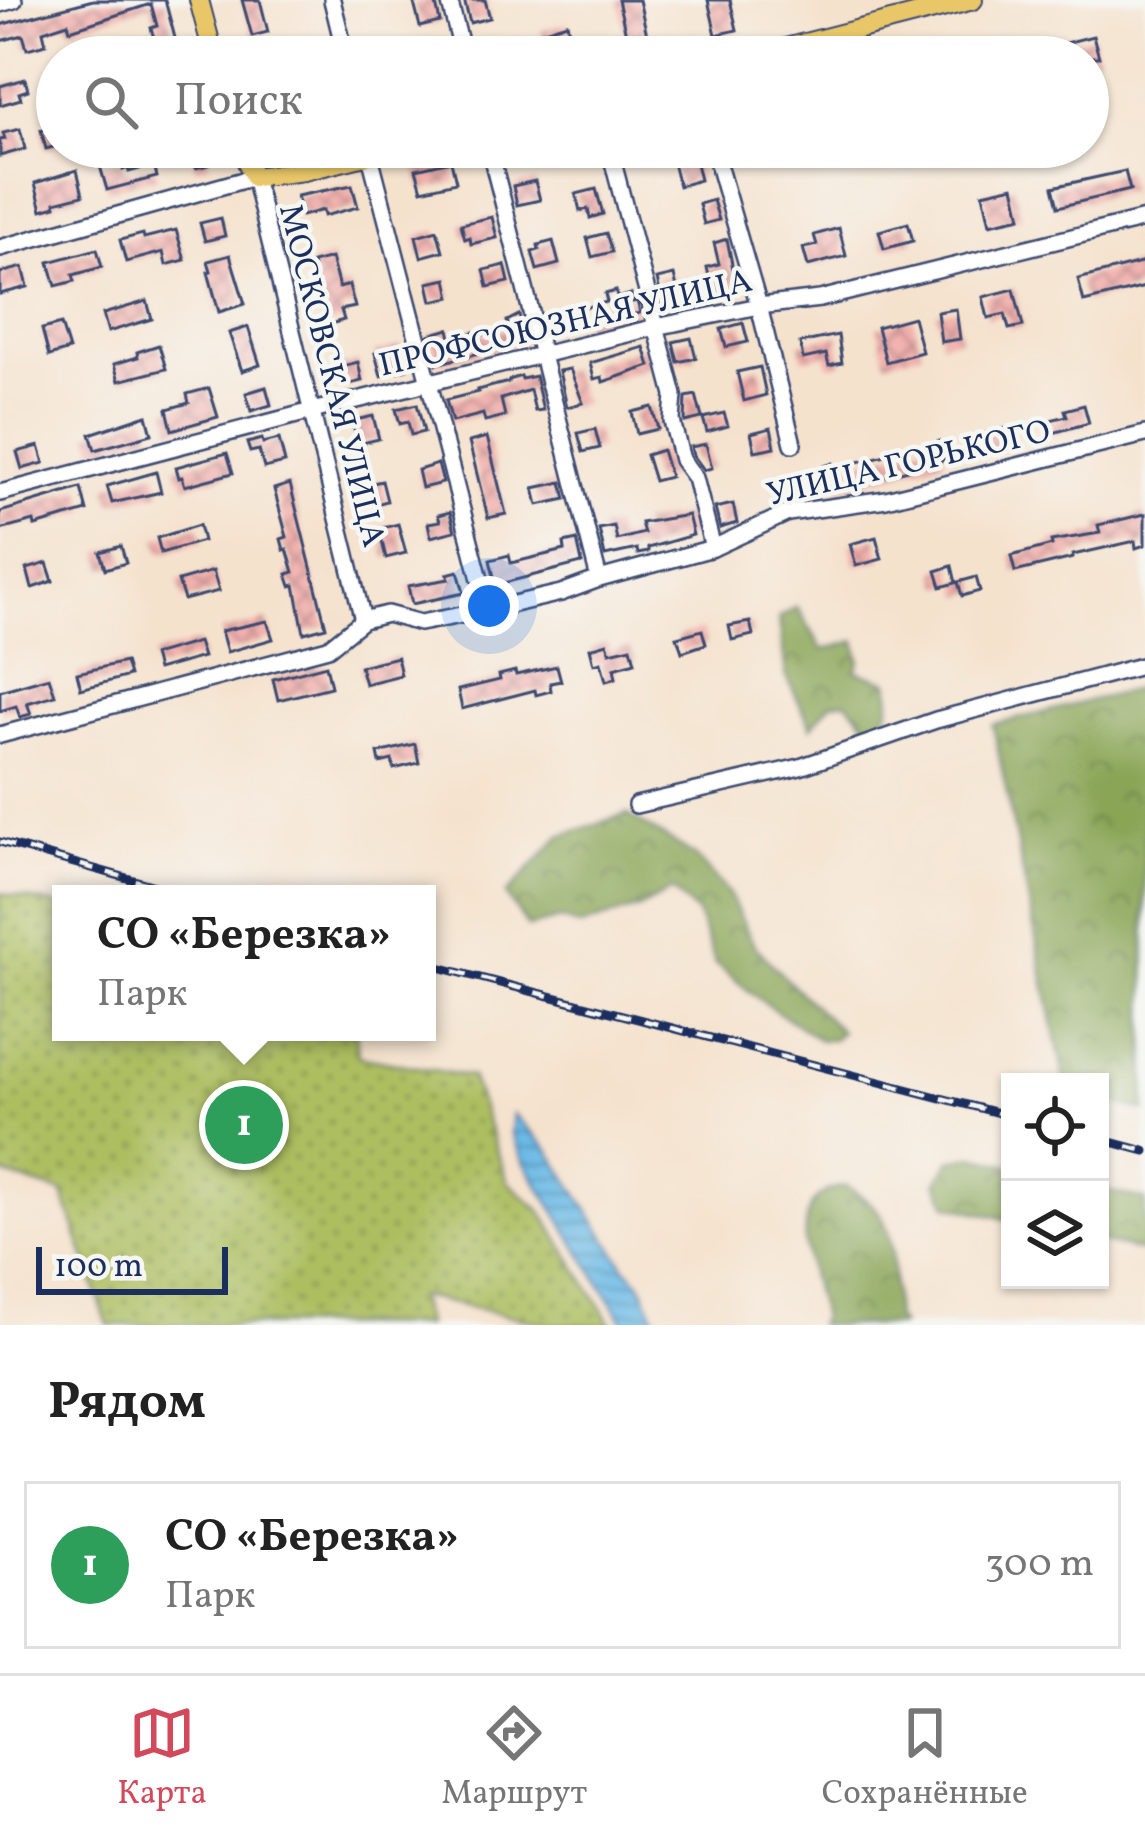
<!DOCTYPE html>
<html lang="ru">
<meta charset="utf-8">
<style>
body{margin:0;font-family:Vollkorn,serif;background:#f6f6f6;color:#222}
.controls{position:absolute;right:36px;bottom:36px;display:grid;overflow:hidden;border-radius:0px;box-shadow:0 3px 9px #0004}
.controls button{width:108px;height:108px;display:grid;place-items:center;padding:0;border:0;border-bottom:3px solid #e0e0e0;background:#fff;color:#222;font:60px sans-serif}
.scale{position:absolute;left:36px;bottom:30px;width:192px;box-sizing:border-box;padding-left:12px;border:6px solid #1b2f5e;border-top:0;font-size:33px;line-height:42px;white-space:nowrap;color:#1b2f5e;-webkit-text-stroke:9px #f6f6f2;paint-order:stroke}
.you{position:absolute;left:489px;top:606px;width:42px;height:42px;margin:-30px;border:9px solid #fff;border-radius:50%;background:#1a73e8;box-shadow:0 0 0 18px #1a73e833}
.badge{display:grid;place-items:center;width:78px;height:78px;border-radius:50%;background:#d1495b;color:#fff;font-size:39px;font-weight:700}
.pin{position:absolute;translate:-50% -50%;border:6px solid #fff;box-shadow:0 3px 12px #0006}
.popup{position:absolute;left:52px;top:885px;width:384px;height:156px;box-sizing:border-box;display:grid;place-content:center;border-radius:0px;background:#fff;filter:drop-shadow(0 3px 9px #0005);font-size:39px;white-space:nowrap;color:#767676}
.popup b{font-size:45px;color:#222}
.popup::after{content:'';position:absolute;left:50%;top:100%;margin-left:-24px;border:24px solid transparent;border-top-color:#fff}
.list{margin:0;padding:0;list-style:none}
h2{display:flex;justify-content:space-between;align-items:center;height:156px;margin:0;padding:0 48px;font-size:51px}
h2 small{font-size:39px;font-weight:400;color:#767676}
.list li{display:grid;grid-template-columns:78px 1fr auto;gap:36px;align-items:center;box-sizing:border-box;height:168px;margin:0 24px 24px;padding:0 24px;border:3px solid #e0e0e0;border-radius:0px}
.list b{display:block;font-size:45px;white-space:nowrap}
.list p{margin:0;font-size:39px;white-space:nowrap;color:#767676}
.list em{font-size:39px;font-style:normal;color:#767676}
.icon{flex:none;width:66px;height:66px;fill:none;stroke:currentColor;stroke-width:2;stroke-linecap:round;stroke-linejoin:round}
.map{position:relative;flex:none;width:1145px;height:1325px;overflow:hidden}
.search{position:absolute;background:#fff;box-shadow:0 3px 9px #0004;left:36px;right:36px;top:36px;height:132px;display:flex;align-items:center;gap:30px;box-sizing:border-box;padding:0 42px;border-radius:66px;color:#767676;font-size:45px}
.sheet{height:348px;background:#fff}
nav{display:flex;justify-content:space-around;align-items:center;box-sizing:border-box;height:168px;border-top:3px solid #e0e0e0;background:#fff;font-size:33px;color:#767676}
nav a{display:grid;justify-items:center;gap:6px}
nav .on{color:#d1495b}
.map>svg:first-child{display:block}
</style>
<div class="map">
<svg width="1145" height="1325" viewBox="0 0 1145 1325">
<defs>
<pattern id="forest-crowns" width="20" height="18" patternUnits="userSpaceOnUse" patternTransform="scale(3)"><rect width="20" height="18" fill="#8aa557"/><path d="M2 6a3 3 0 1 1 6 0M12 15a3 3 0 1 1 6 0" fill="none" stroke="#70874b"/></pattern>
<pattern id="garden-dots" width="8" height="8" patternUnits="userSpaceOnUse" patternTransform="scale(3)"><rect width="8" height="8" fill="#adbe61"/><path d="M2 2h.1M6 6h.1" fill="none" stroke="#8c9b53" stroke-width="1.8" stroke-linecap="round"/></pattern>
<pattern id="water-rules" width="6" height="5" patternUnits="userSpaceOnUse" patternTransform="scale(3)"><rect width="6" height="5" fill="#6bbae6"/><path d="M0 2.5h6" fill="none" stroke="#5798be"/></pattern>
<pattern id="building-cross-hatch" width="8" height="8" patternUnits="userSpaceOnUse" patternTransform="scale(3)"><rect width="8" height="8" fill="#f2b1ad"/><path d="M0 0l8 8M0 8l8-8" fill="none" stroke="#c39090"/></pattern>
</defs>
<rect width="100%" height="100%" fill="#f6f6f2"/>
<filter id="ink" filterUnits="userSpaceOnUse"><feTurbulence type="fractalNoise" baseFrequency=".00833" numOctaves="2"/><feDisplacementMap in="SourceGraphic" scale="24" xChannelSelector="R" yChannelSelector="G"/><feConvolveMatrix kernelMatrix="1 2 1 2 8 2 1 2 1" color-interpolation-filters="sRGB"/></filter>
<filter id="wash" filterUnits="userSpaceOnUse"><feTurbulence type="fractalNoise" baseFrequency=".004" numOctaves="4" result="noise"/><feDisplacementMap in="SourceGraphic" scale="48" xChannelSelector="R" yChannelSelector="G"/><feGaussianBlur stdDeviation="2.7" result="paint"/><feColorMatrix in="noise" values="0 0 0 0 0 0 0 0 0 0 0 0 0 0 0 0 0 1.4 0 .05"/><feComposite in="paint" operator="in"/></filter>
<g filter="url(#wash)">
<rect width="100%" height="100%" fill="#f5e2cd"/>
<g fill="url(#forest-crowns)" stroke="#526a5a" stroke-width="3">
<path d="M797,607L823,650L856,641L860,660L856,671L889,682C893,703 891,717 872,729L846,701L831,703L811,727L786,675L779,618Z"/>
<polygon points="1145,687 1145,1111 1100,1099 1100,1082 1065,1082 993,725"/>
<polygon points="627,814 695,856 728,892 754,945 787,980 841,1031 833,1039 820,1040 763,1002 716,964 697,914 672,890 639,908 580,926 561,919 528,927 506,895 560,836"/>
<polygon points="974,1156 1010,1165 1010,1220 948,1205 937,1182 950,1160"/>
<path d="M847,1186C859,1195 876,1204 883,1219C896,1245 892,1287 895,1317L901,1325H817L821,1318C812,1274 778,1193 847,1186Z"/>
<polygon points="1100,1189 1145,1200 1145,1252 1100,1242"/>
</g>
<polygon fill="url(#garden-dots)" stroke="#647660" stroke-width="3" points="0,893 61,906 61,1032 356,1032 358,1056 471,1077 508,1182 542,1212 612,1325 554,1325 417,1296 426,1325 108,1325 63,1193 0,1173"/>
<polygon fill="url(#water-rules)" stroke="#4374a2" stroke-width="3" points="513,1114 549,1150 625,1267 640,1282 659,1325 626,1325 523,1160 511,1132"/>
<g id="blocks">
<g fill="url(#building-cross-hatch)">
<polygon points="93,0 165,0 180,57 144,57 142,49 156,45 151,28 157,26 151,4 70,30 68,23 43,31 46,44 27,49 23,35 0,41 0,25"/>
<polygon points="242,0 260,0 268,32 252,36"/>
<polygon points="426,0 435,0 440,22 420,27 414,3"/>
<polygon points="464,0 485,0 490,18 470,23"/>
<polygon points="618,0 639,0 650,48 630,52"/>
<polygon points="708,0 730,0 737,30 716,35"/>
<polygon points="567,23 573,44 548,53 541,31"/>
<polygon points="1093,36 1099,57 1025,57 1025,53"/>
<polygon points="25,79 28,90 19,93 21,99 0,105 0,86"/>
<polygon points="57,125 57,146 46,149 41,130"/>
<polygon points="20,129 25,149 0,156 0,140 5,139 3,133"/>
<polygon points="190,147 204,147 209,165 196,168"/>
<polygon points="530,147 584,147 585,151 533,163"/>
<polygon points="684,147 692,147 700,180 679,186 670,151"/>
<polygon points="121,160 123,170 128,168 129,172 154,165 157,177 107,190 100,166"/>
<polygon points="451,161 456,182 422,190 416,169"/>
<polygon points="77,170 83,195 55,202 56,206 42,210 35,183"/>
<polygon points="1125,171 1130,190 1058,207 1053,187"/>
<polygon points="535,181 540,200 517,205 513,186"/>
<polygon points="352,185 358,207 324,216 323,210 302,216 297,196"/>
<polygon points="1014,186 1021,217 990,224 983,193"/>
<polygon points="596,189 603,214 590,218 588,209 580,211 576,194"/>
<polygon points="713,200 719,220 704,224 699,204"/>
<polygon points="492,217 497,238 471,244 470,237 465,239 461,224"/>
<polygon points="221,218 225,236 205,241 200,223"/>
<polygon points="908,223 913,241 884,249 879,231"/>
<polygon points="839,228 846,256 808,266 803,248 817,245 814,235"/>
<polygon points="176,230 185,260 166,265 163,252 126,262 120,240 143,234 144,238"/>
<polygon points="437,230 443,251 421,257 416,236"/>
<polygon points="606,233 612,252 592,257 587,238"/>
<polygon points="727,239 737,289 713,295 707,267 719,264 714,243"/>
<polygon points="553,241 559,264 537,270 532,252 539,250 538,245"/>
<polygon points="97,249 102,267 73,275 75,281 56,286 49,262"/>
<polygon points="230,255 245,304 219,312 208,272 211,271 208,261"/>
<polygon points="331,258 339,288 349,285 355,307 341,310 344,320 327,325 312,263"/>
<polygon points="1145,262 1145,287 1084,302 1078,279"/>
<polygon points="505,265 509,282 488,287 484,270"/>
<polygon points="23,267 28,287 0,294 0,273"/>
<polygon points="674,275 680,302 663,306 657,279"/>
<polygon points="447,279 451,297 432,301 428,283"/>
<polygon points="1014,289 1023,326 1009,329 1005,314 988,318 983,297"/>
<polygon points="616,291 617,298 631,294 633,302 637,301 640,313 584,326 580,309 607,302 605,294"/>
<polygon points="147,301 152,319 108,332 103,314"/>
<polygon points="956,309 960,339 941,342 937,312"/>
<polygon points="519,315 526,341 437,364 429,335 449,329 451,338 481,330 482,335 509,328 507,321"/>
<polygon points="913,317 922,352 886,362 877,327"/>
<polygon points="743,323 748,342 726,347 721,329"/>
<polygon points="61,324 69,350 49,356 42,329"/>
<polygon points="248,327 260,365 242,371 229,333"/>
<polygon points="838,335 842,363 829,366 826,354 803,359 800,343"/>
<polygon points="691,338 696,358 678,362 673,342"/>
<polygon points="159,345 166,369 119,381 114,364 138,357 137,352"/>
<polygon points="401,346 407,369 381,376 375,353"/>
<polygon points="644,347 650,366 603,382 602,377 594,379 590,363"/>
<polygon points="358,362 362,381 342,386 338,367"/>
<polygon points="760,367 766,395 744,401 737,372"/>
<polygon points="570,369 583,403 567,407 559,371"/>
<polygon points="521,376 522,379 535,376 543,410 535,411 530,390 501,399 505,416 485,421 483,414 452,422 446,400 478,392 477,390 509,382 509,380"/>
<polygon points="266,387 271,405 251,411 246,393"/>
<polygon points="209,388 218,417 172,430 167,409 189,403 187,394"/>
<polygon points="696,395 702,418 685,422 686,397"/>
<polygon points="417,404 424,432 411,435 408,422 400,424 396,409"/>
<polygon points="1084,405 1089,423 1053,433 1050,420 1067,416 1065,410"/>
<polygon points="652,407 658,429 637,434 632,412"/>
<polygon points="724,413 728,426 707,432 703,418"/>
<polygon points="147,415 152,434 95,450 90,434"/>
<polygon points="373,416 379,439 358,444 352,421"/>
<polygon points="1011,427 1016,445 973,455 968,437"/>
<polygon points="771,428 775,447 755,451 751,433"/>
<polygon points="595,429 600,448 583,452 578,433"/>
<polygon points="487,437 506,514 488,518 469,442"/>
<polygon points="262,439 263,443 279,439 285,463 264,468 259,450 250,452 247,443"/>
<polygon points="940,441 945,460 838,489 836,482 829,484 824,466 833,463 835,468"/>
<polygon points="706,444 712,468 704,470 693,455 691,447"/>
<polygon points="39,446 44,463 22,469 17,452"/>
<polygon points="662,450 670,477 654,481 646,455"/>
<polygon points="227,453 233,473 185,486 182,477 179,478 176,467"/>
<polygon points="438,464 443,483 422,488 418,470"/>
<polygon points="156,472 161,492 112,503 107,486"/>
<polygon points="382,481 387,501 373,505 368,484"/>
<polygon points="562,482 566,499 538,505 534,488"/>
<polygon points="290,484 326,627 304,633 295,585 291,586 287,574 294,572 287,549 284,550 281,539 287,537 274,489"/>
<polygon points="81,488 87,511 35,526 34,521 0,530 0,512"/>
<polygon points="733,504 737,523 720,528 715,508"/>
<polygon points="450,512 455,531 431,537 428,523 440,521 438,515"/>
<polygon points="1145,514 1145,545 1136,548 1135,541 1073,555 1073,558 1015,572 1011,556 1052,545 1051,541 1100,533 1098,525"/>
<polygon points="688,515 693,535 648,548 648,552 638,554 637,549 605,556 599,529 614,526 617,540 644,533 641,523"/>
<polygon points="398,524 406,553 386,558 379,529"/>
<polygon points="199,525 203,541 161,553 157,538"/>
<polygon points="876,537 882,559 856,566 850,544"/>
<polygon points="577,540 582,563 496,585 490,560 509,555 511,563 565,550 564,543"/>
<polygon points="121,546 126,563 105,569 100,552"/>
<polygon points="47,563 53,581 32,588 27,569"/>
<polygon points="952,566 956,583 941,587 936,571"/>
<polygon points="213,571 219,591 184,600 178,581"/>
<polygon points="458,571 464,593 412,604 408,586 449,579 447,574"/>
<polygon points="976,577 980,591 962,596 958,582"/>
<polygon points="267,621 273,639 227,652 221,631"/>
<polygon points="750,622 753,635 732,640 729,626"/>
<polygon points="702,630 706,644 682,652 677,637"/>
<polygon points="198,642 203,657 157,670 153,655"/>
<polygon points="607,643 610,652 631,647 635,662 614,668 616,678 606,681 601,662 594,664 590,648"/>
<polygon points="397,657 401,675 365,684 360,666"/>
<polygon points="125,662 129,676 81,689 77,673"/>
<polygon points="326,665 331,687 278,700 273,679"/>
<polygon points="557,666 561,681 550,683 551,691 536,695 535,690 462,709 458,690 500,680 499,675 515,671 516,675"/>
<polygon points="49,677 55,695 27,703 31,714 20,717 16,706 0,711 0,691"/>
<polygon points="415,744 419,763 394,769 392,760 380,763 378,753"/>
</g>
</g>
</g>
<g filter="url(#ink)">
<use href="#blocks" fill-opacity="0" stroke="#3c4a6f" stroke-width="3"/>
<g fill="none" stroke-linecap="round" stroke-linejoin="round">
<defs>
<g id="minor">
<polyline points="332,0 346,57"/>
<polyline points="449,0 464,57"/>
<polyline points="0,4 14,0"/>
<polyline points="489,147 599,579"/>
<polyline points="609,147 674,395 672,421 682,460 695,478 713,548"/>
<polyline points="713,147 759,306 793,444"/>
<polyline points="368,148 488,610"/>
<polyline points="0,248 254,177 363,620"/>
<polyline points="0,493 312,411 656,327 759,306 820,299 1145,219"/>
<polyline points="0,735 328,648 363,620 387,614 420,623 488,610 561,593 599,579 713,548 788,513 886,499 1145,434"/>
<polyline points="636,805 800,767 936,720 1145,665"/>
</g>
<g id="major">
<polyline points="199,0 214,57"/>
<polyline points="750,57 973,0"/>
<polyline points="240,147 254,177 304,171 402,147"/>
</g>
</defs>
<use href="#minor" stroke="#3c4a6f" stroke-width="20"/>
<use href="#major" stroke="#3c4a6f" stroke-width="22"/>
<use href="#minor" stroke="#fff" stroke-width="15"/>
<use href="#major" stroke="#e9c769" stroke-width="18"/>
<defs>
<g id="rail">
<polyline points="0,842 183,894"/>
<polyline points="427,964 1010,1116"/>
<polyline points="1100,1139 1145,1151"/>
</g>
</defs>
<use href="#rail" stroke="#1b2f5e" stroke-width="9"/>
<use href="#rail" stroke="#f6f6f2" stroke-width="4.5" stroke-dasharray="14" stroke-linecap="butt"/>
</g>
</g>
<g text-anchor="middle" stroke-width="9" stroke-linejoin="round" paint-order="stroke">
<g font-size="33" fill="#1b2f5e" stroke="#f6f6f2">
<text transform="translate(565 321) rotate(-13)" y="12">ПРОФСОЮЗНАЯ УЛИЦА</text>
<text transform="translate(334 375) rotate(76)" y="12">МОСКОВСКАЯ УЛИЦА</text>
<text transform="translate(908 461) rotate(-13)" y="12">УЛИЦА ГОРЬКОГО</text>
</g>
</g>
</svg>
<div class="controls">
<button><svg class="icon" aria-label="locate" viewBox="0 0 24 24"><circle cx="12" cy="12" r="6"/><path d="M12 2v4M12 18v4M2 12h4M18 12h4"/></svg></button>
<button><svg class="icon" aria-label="layers" viewBox="0 0 24 24"><path d="M12 4l9 5-9 5-9-5zM3 14l9 5 9-5"/></svg></button>
</div>
<div class="scale">100 m</div>
<div class="you"></div>
<div class="pin badge" style="left:244px;top:1125px;background:#2e9e5b">1</div>
<div class="popup"><b>СО «Березка»</b>Парк</div>
<div class="search"><svg class="icon" aria-label="search" viewBox="0 0 24 24"><circle cx="10" cy="10" r="6"/><path d="M15 15l6 6"/></svg>Поиск</div>
</div>
<section class="sheet">
<h2>Рядом<small></small></h2>
<ul class="list">
<li><span class="badge" style="background:#2e9e5b">1</span><div><b>СО «Березка»</b><p>Парк</p></div><em>300 m</em></li>
</ul>
</section>
<nav>
<a class="on"><svg class="icon" aria-label="map" viewBox="0 0 24 24"><path d="M3 6l6-2 6 2 6-2v14l-6 2-6-2-6 2zM9 4v14M15 6v14"/></svg>Карта</a>
<a><svg class="icon" aria-label="directions" viewBox="0 0 24 24"><path d="M12 3l9 9-9 9-9-9zM9 14v-3h6M13 9l2 2-2 2"/></svg>Маршрут</a>
<a><svg class="icon" aria-label="saved" viewBox="0 0 24 24"><path d="M7 4h10v16l-5-4-5 4z"/></svg>Сохранённые</a>
</nav>
